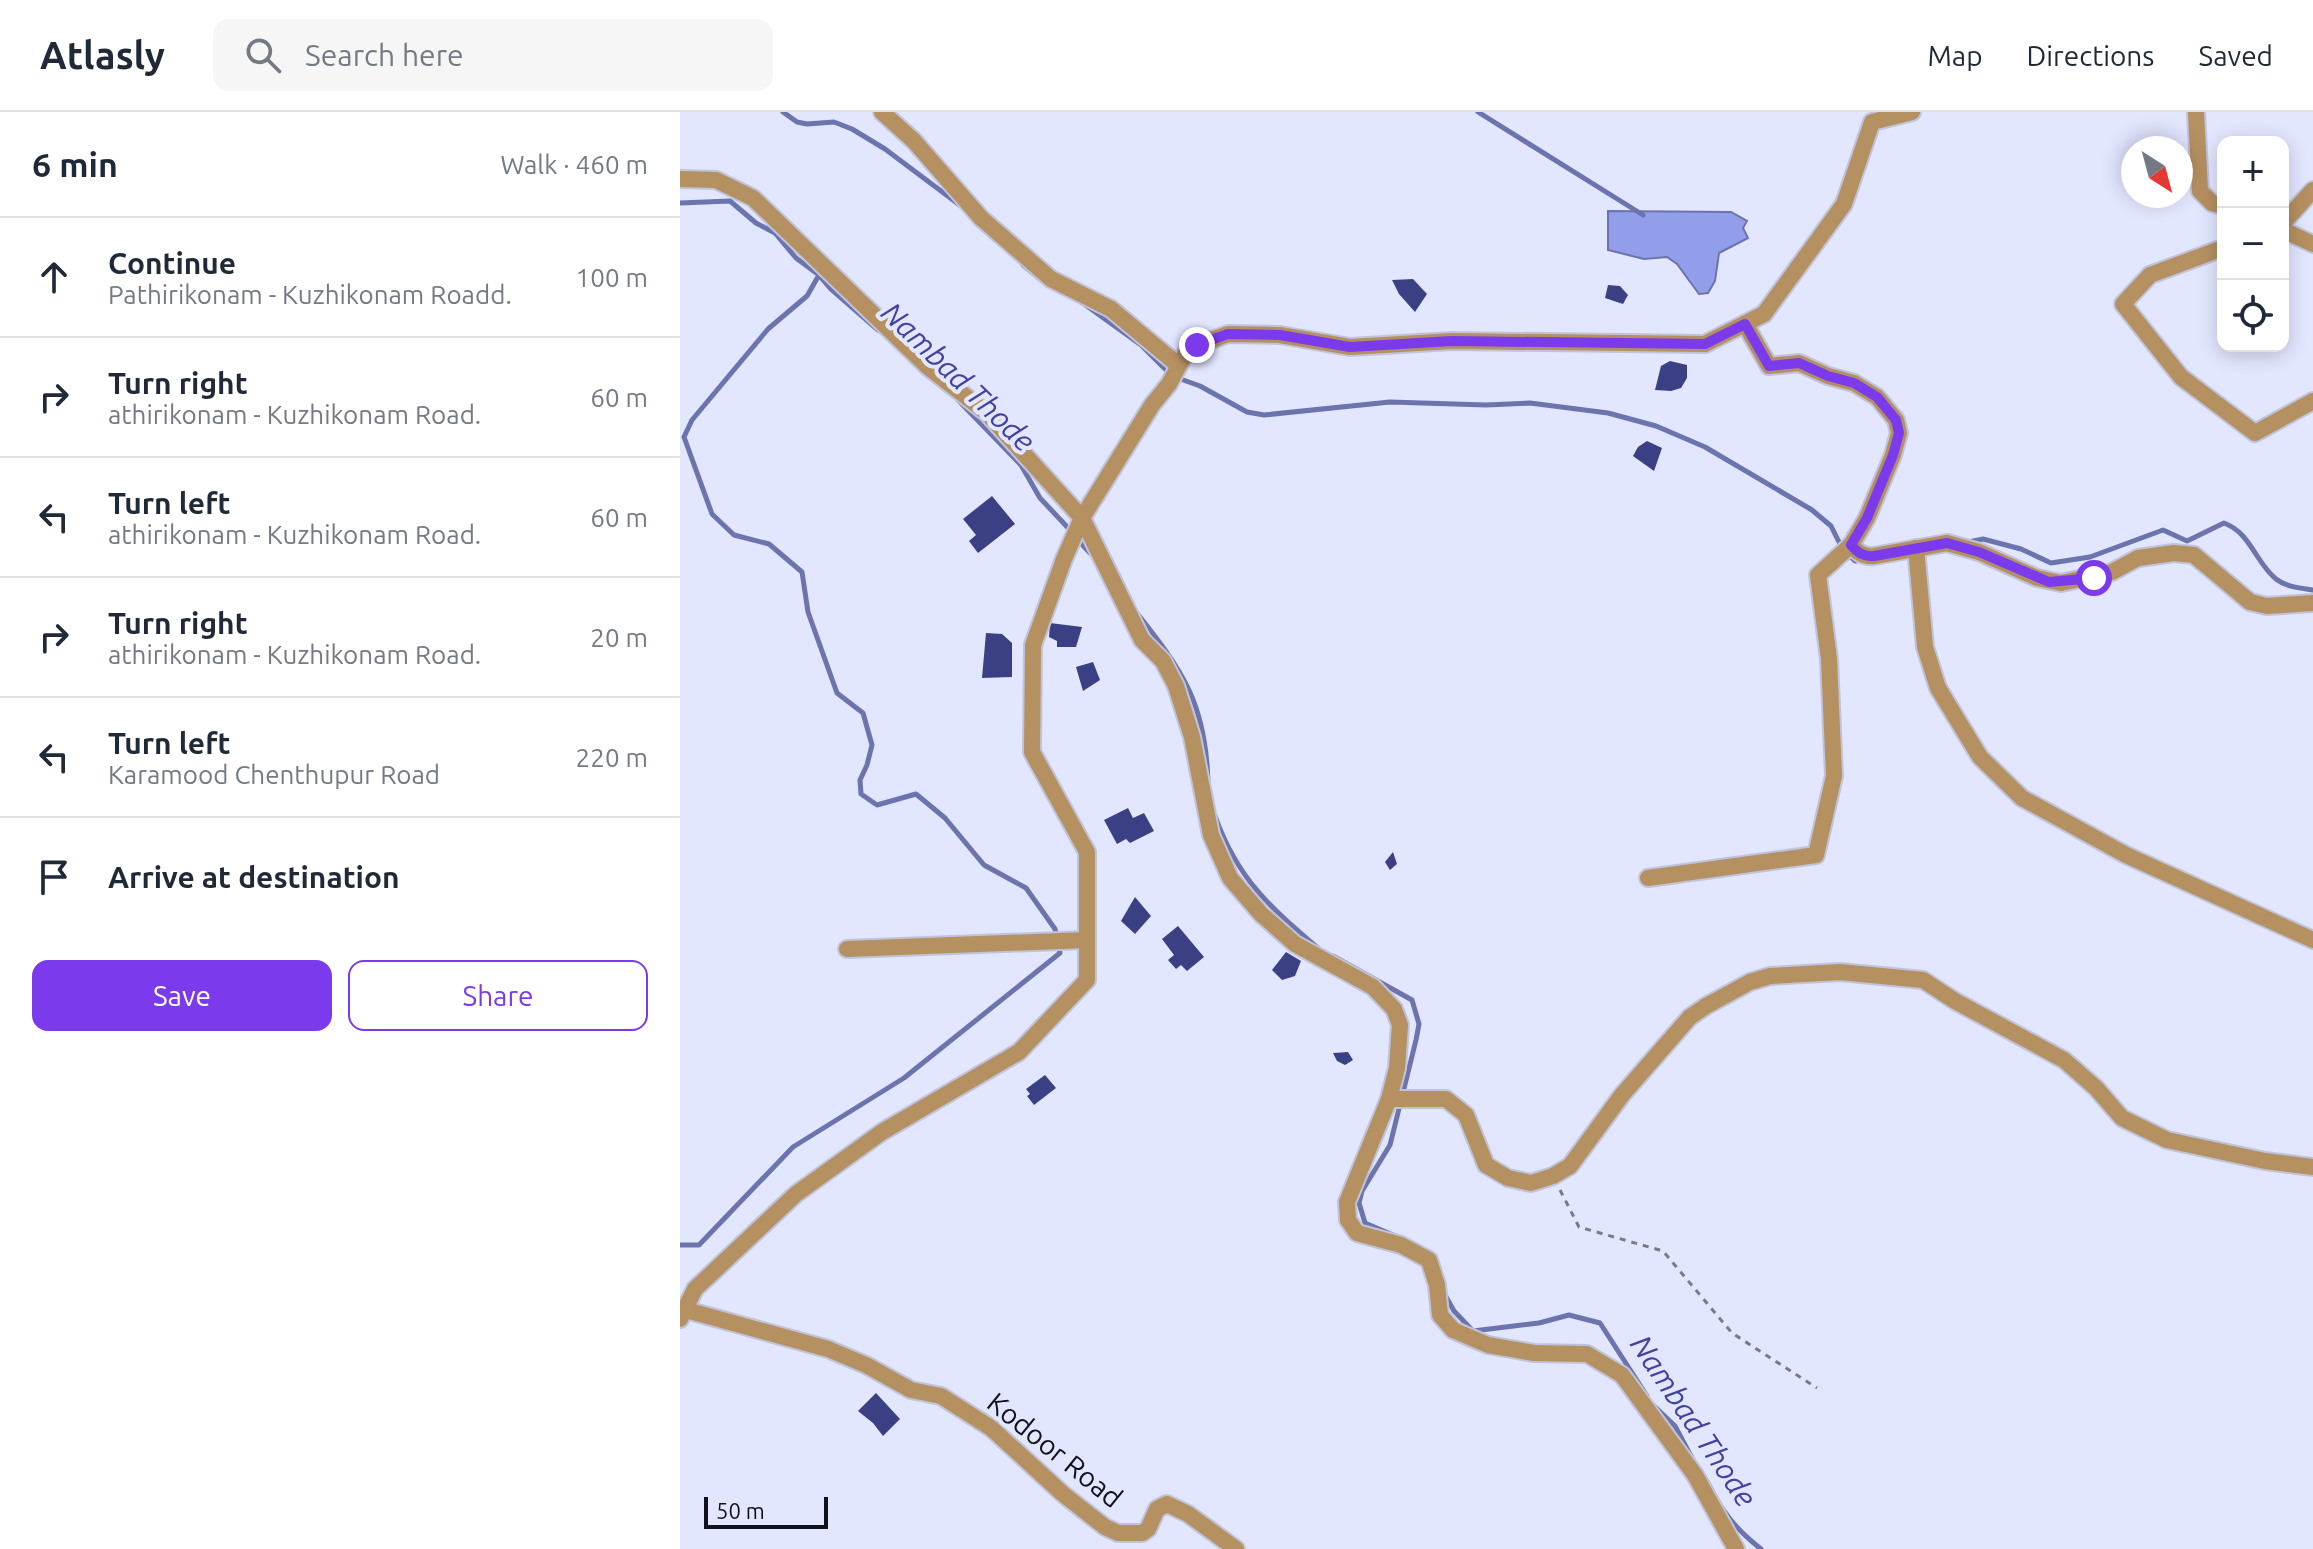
<!DOCTYPE html>
<meta charset="utf-8">
<style>
body{margin:0;font-family:Ubuntu,sans-serif;background:#f6f6f7;color:#1f2937}
.controls{position:absolute;right:24px;top:24px;display:grid;overflow:hidden;border-radius:16px;box-shadow:0 4px 20px #0003}
.controls button{width:72px;height:72px;display:grid;place-items:center;padding:0;border:0;border-bottom:2px solid #e0e1e3;background:#fff;color:#1f2937;font:40px sans-serif}
.compass{position:absolute;left:1441px;top:24px;width:72px;height:72px;border-radius:50%;background:#fff;box-shadow:0 4px 20px #0003;rotate:144deg}
.scale{position:absolute;left:24px;bottom:20px;width:124px;box-sizing:border-box;padding-left:8px;border:4px solid #10111b;border-top:0;font-size:22px;line-height:28px;white-space:nowrap;color:#10111b;-webkit-text-stroke:6px #e2e6ff;paint-order:stroke}
.stop{position:absolute;width:24px;height:24px;margin:-18px;border:6px solid #7c3aed;border-radius:50%;background:#fff}
.stop.end{background:#7c3aed;border-color:#fff;box-shadow:0 2px 8px #0008}
.list{margin:0;padding:0;list-style:none}
h2{display:flex;justify-content:space-between;align-items:center;height:104px;margin:0;padding:0 32px;font-size:34px}
h2 small{font-size:26px;font-weight:400;color:#747a83}
.list li{display:grid;grid-template-columns:52px 1fr auto;gap:24px;align-items:center;box-sizing:border-box;height:120px;padding:0 32px;border-top:2px solid #e0e1e3}
.list b{display:block;font-size:30px;white-space:nowrap}
.list p{margin:0;font-size:26px;white-space:nowrap;color:#747a83}
.list em{font-size:26px;font-style:normal;color:#747a83}
.actions{display:flex;gap:16px;padding:24px 32px}
.actions a{flex:1;padding:18px 0;border:2px solid #7c3aed;border-radius:16px;text-align:center;font-size:28px;color:#7c3aed}
.actions .main{background:#7c3aed;color:#fff}
.icon{flex:none;width:44px;height:44px;fill:none;stroke:currentColor;stroke-width:2;stroke-linecap:round;stroke-linejoin:round}
.map{position:relative;flex:none;width:1633px;height:1437px;overflow:hidden}
header{display:flex;align-items:center;gap:48px;box-sizing:border-box;height:112px;padding:0 40px;background:#fff;border-bottom:2px solid #e0e1e3}
header strong{font-size:38px}
nav{display:flex;gap:44px;margin-inline-start:auto;font-size:28px}
.search{width:560px;height:72px;background:#f6f6f7;display:flex;align-items:center;gap:20px;box-sizing:border-box;padding:0 28px;border-radius:16px;color:#747a83;font-size:30px}
main{display:flex}
aside{flex:1;background:#fff}
.map>svg:first-child{display:block}
</style>
<header>
<strong>Atlasly</strong>
<div class="search"><svg class="icon" aria-label="search" viewBox="0 0 24 24"><circle cx="10" cy="10" r="6"/><path d="M15 15l6 6"/></svg>Search here</div>
<nav><a>Map</a><a>Directions</a><a>Saved</a></nav>
</header>
<main>
<aside>
<h2>6 min<small>Walk · 460 m</small></h2>
<ul class="list">
<li><svg class="icon" aria-label="ahead" viewBox="0 0 24 24"><path d="M12 20V5M6 11l6-6 6 6"/></svg><div><b>Continue</b><p>Pathirikonam - Kuzhikonam Roadd.</p></div><em>100 m</em></li>
<li><svg class="icon" aria-label="right" viewBox="0 0 24 24"><path d="M7 20v-9h11M14 6l5 5-5 5"/></svg><div><b>Turn right</b><p>athirikonam - Kuzhikonam Road.</p></div><em>60 m</em></li>
<li><svg class="icon" aria-label="left" viewBox="0 0 24 24"><path d="M17 20v-9H6M10 6l-5 5 5 5"/></svg><div><b>Turn left</b><p>athirikonam - Kuzhikonam Road.</p></div><em>60 m</em></li>
<li><svg class="icon" aria-label="right" viewBox="0 0 24 24"><path d="M7 20v-9h11M14 6l5 5-5 5"/></svg><div><b>Turn right</b><p>athirikonam - Kuzhikonam Road.</p></div><em>20 m</em></li>
<li><svg class="icon" aria-label="left" viewBox="0 0 24 24"><path d="M17 20v-9H6M10 6l-5 5 5 5"/></svg><div><b>Turn left</b><p>Karamood Chenthupur Road</p></div><em>220 m</em></li>
<li><svg class="icon" aria-label="arrive" viewBox="0 0 24 24"><path d="M6 21V4h12l-3 4 3 4H6"/></svg><div><b>Arrive at destination</b></div></li>
</ul>
<div class="actions"><a class="main">Save</a><a>Share</a></div>
</aside>
<div class="map">
<svg width="1633" height="1437" viewBox="0 0 1633 1437">
<rect width="100%" height="100%" fill="#e2e6ff"/>
<polygon fill="#939eeb" stroke="#6c74ad" stroke-width="2" points="928,99 1051,100 1067,109 1063,116 1068,126 1039,141 1035,169 1028,181 1019,182 997,152 987,145 964,147 928,138"/>
<g fill="none" stroke-linecap="round" stroke-linejoin="round">
<g stroke="#6c74ad" stroke-width="5">
<polyline points="103,0 117,10 127,12 154,10 172,17 205,37 281,94"/>
<polyline points="798,0 963,103"/>
<polyline points="0,91 50,89 76,111 95,121 116,146 139,163 127,184 88,217 12,308 4,325 32,402 54,423 89,432 122,460 128,500 157,581 183,601 192,633 187,653 180,668 181,682 197,693 236,682 265,706 304,753 346,776 375,817 380,841 224,966 113,1035 19,1133 0,1133"/>
<polyline points="343,153 360,167"/>
<polyline points="139,163 151,177 198,218"/>
<polyline points="400,189 461,233 492,264 520,274 567,300 584,303 710,290 806,293 850,291 928,301 976,314 1025,335 1132,398 1151,414 1163,438 1175,449 1181,448"/>
<polyline points="278,288 341,353 360,386 391,419"/>
<polyline points="397,427 410,441"/>
<path d="M1284,431L1303,427L1341,437L1371,451L1410,445L1483,418L1507,429L1544,411C1571,421 1575,450 1596,467C1606,475 1620,476 1633,478"/>
<path d="M456,500C504,560 526,593 528,671"/>
<path d="M535,704C558,768 590,795 640,838"/>
<polyline points="653,844 732,888 739,912 736,928 710,1033 682,1079 679,1091 685,1111 720,1126"/>
<polyline points="765,1183 774,1199 793,1219 859,1211 889,1203 920,1211 967,1284"/>
<polyline points="972,1292 995,1314 1013,1348"/>
<path d="M1021,1360C1030,1372 1035,1387 1044,1399C1054,1414 1067,1426 1081,1437"/>
</g>
</g>
<g fill="#3b4084">
<polygon points="733,167 747,182 735,200 719,182 712,168"/>
<polygon points="928,173 940,174 948,183 943,192 925,186"/>
<polygon points="990,249 1007,253 1007,266 1001,276 991,279 975,278 981,254"/>
<polygon points="967,329 982,336 974,359 953,344 958,335"/>
<polygon points="312,384 335,412 298,441 289,429 296,423 283,407"/>
<polygon points="370,511 402,515 396,535 377,535 377,529 369,525"/>
<polygon points="306,521 322,522 332,531 332,565 302,566"/>
<polygon points="413,550 420,568 403,579 396,555"/>
<polygon points="448,696 453,706 464,701 474,719 450,731 446,727 437,732 424,708"/>
<polygon points="713,740 717,752 710,758 705,750"/>
<polygon points="455,785 471,804 455,822 441,809"/>
<polygon points="498,814 524,845 507,859 501,853 496,857 488,848 494,843 482,827"/>
<polygon points="606,840 621,849 615,864 602,868 592,858"/>
<polygon points="668,940 673,948 665,953 657,949 653,941"/>
<polygon points="365,963 376,976 354,993 347,984 350,982 346,977"/>
<polygon points="196,1281 220,1307 203,1324 193,1311 178,1299"/>
</g>
<g fill="none" stroke-linecap="round" stroke-linejoin="round">
<defs>
<g id="street">
<polyline points="202,0 234,29 301,106 371,167 431,197 498,253"/>
<polyline points="1516,0 1520,79 1532,91 1543,94"/>
<polyline points="0,67 36,68 73,86 248,255 307,301 402,406 462,528 483,549 496,574 512,625 531,723 550,766 581,802 615,832 693,875 714,897 720,913 717,956 709,987 667,1090 668,1108 677,1121 721,1133 749,1148 757,1173 760,1203 773,1218 808,1233 854,1241 907,1242 942,1263 1015,1363 1056,1437"/>
<polyline points="1603,111 1633,78"/>
<polyline points="1603,118 1633,132"/>
<polyline points="1543,136 1470,163 1443,192 1501,265 1575,321 1633,289"/>
<path d="M1065,212L1089,254L1119,251L1148,264L1174,271L1197,285L1216,308L1219,321L1213,343L1187,406L1171,433C1178,441 1184,445 1194,444L1267,431L1299,440L1357,466L1381,471L1432,460L1458,446L1494,441L1514,443L1570,490L1587,494L1633,491"/>
<polyline points="1236,436 1245,535 1258,576 1300,645 1342,686 1446,743 1633,828"/>
<polyline points="968,766 1136,743 1154,664 1149,547 1138,463 1171,433"/>
<polyline points="167,837 407,828"/>
<polyline points="709,987 766,987 786,1003 806,1053 828,1066 851,1071 873,1064 890,1054 942,983 1010,905 1026,894 1070,870 1090,864 1160,860 1243,868 1275,889 1384,948 1416,976 1442,1006 1487,1028 1585,1049 1633,1055"/>
<polyline points="6,1198 148,1237 186,1253 231,1278 261,1284 311,1316 383,1382 425,1415 438,1421 462,1421 468,1417 477,1397 487,1392 508,1402 556,1437"/>
<polyline points="0,1207 15,1177 116,1082 202,1020 339,940 407,868 407,740 352,640 353,533 384,447 402,406 472,293 489,272 508,237 548,222 600,223 670,235 772,229 1025,232 1084,202 1164,92 1192,10 1232,0"/>
</g>
</defs>
<use href="#street" stroke="#c0c4db" stroke-width="20"/>
<polyline stroke="#787a8c" stroke-width="3" stroke-dasharray="6 6" stroke-linecap="butt" points="880,1078 899,1115 983,1139 1052,1221 1137,1276"/>
<use href="#street" stroke="#b59061" stroke-width="16"/>
</g>
<g fill="none" stroke-linecap="round" stroke-linejoin="round">
<path stroke="#7c3aed" stroke-width="10" d="M517,233L548,222L600,223L670,235L772,229L1025,232L1065,212L1089,254L1119,251L1148,264L1174,271L1197,285L1216,308L1219,321L1213,343L1187,406L1171,433C1178,441 1184,445 1194,444L1267,431L1299,440L1369,470L1414,466"/>
</g>
<g text-anchor="middle" stroke-width="8" stroke-linejoin="round" paint-order="stroke">
<g font-size="28" fill="#10111b" stroke="#e2e6ff">
<text transform="translate(375 1338) rotate(39)" y="10">Kodoor Road</text>
</g>
<g font-size="30" font-style="italic" fill="#40439d" stroke="#e2e6ff">
<text transform="translate(278 265) rotate(44)" y="10">Nambad Thode</text>
<text transform="translate(1013 1309) rotate(56)" y="10">Nambad Thode</text>
</g>
</g>
</svg>
<div class="controls">
<button>+</button>
<button>−</button>
<button><svg class="icon" aria-label="locate" viewBox="0 0 24 24"><circle cx="12" cy="12" r="6"/><path d="M12 2v4M12 18v4M2 12h4M18 12h4"/></svg></button>
</div>
<svg class="compass" viewBox="-18 -18 36 36"><path d="M0-13l5 13h-10z" fill="#e53935"/><path d="M0 13l5-13h-10z" fill="#747a83"/></svg>
<div class="scale">50 m</div>
<div class="stop" style="left:1414px;top:466px"></div>
<div class="stop end" style="left:517px;top:233px"></div>
</div>
</main>
